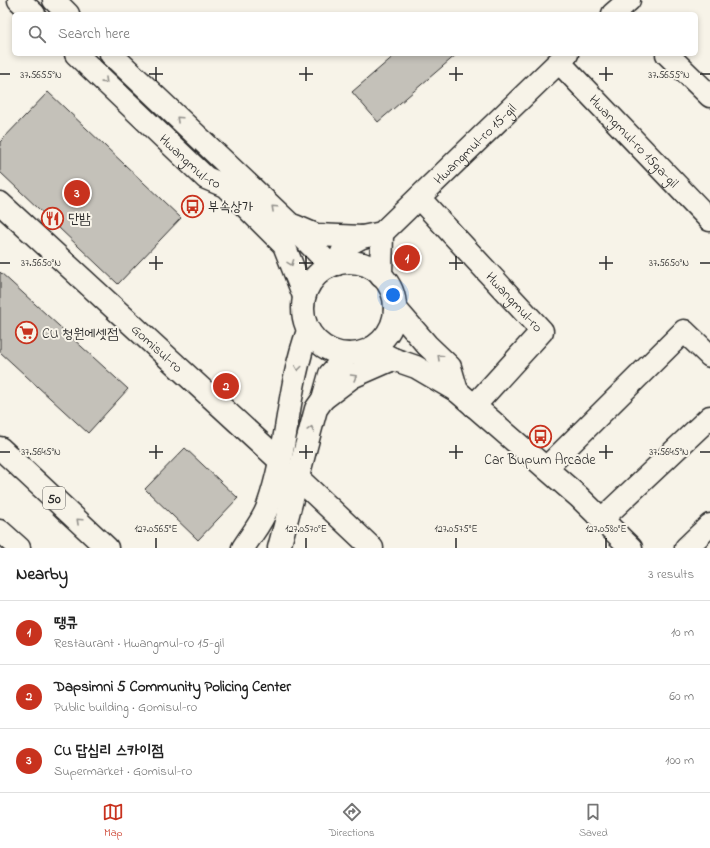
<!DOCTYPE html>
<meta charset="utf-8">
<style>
body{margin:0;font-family:"Indie Flower","Poor Story",sans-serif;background:#f6f6f6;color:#222}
.you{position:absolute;left:393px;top:295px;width:14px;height:14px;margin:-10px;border:3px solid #fff;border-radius:50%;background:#1a73e8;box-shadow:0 0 0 6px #1a73e833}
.badge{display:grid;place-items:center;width:26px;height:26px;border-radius:50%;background:#c8321e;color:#fff;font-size:13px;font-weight:700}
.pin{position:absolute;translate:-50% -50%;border:2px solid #fff;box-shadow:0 1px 4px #0006}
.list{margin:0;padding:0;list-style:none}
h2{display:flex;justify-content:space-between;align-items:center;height:52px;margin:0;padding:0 16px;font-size:17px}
h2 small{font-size:13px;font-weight:400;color:#767676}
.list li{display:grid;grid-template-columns:26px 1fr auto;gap:12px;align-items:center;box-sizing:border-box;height:64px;padding:0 16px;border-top:1px solid #e0e0e0}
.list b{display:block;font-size:15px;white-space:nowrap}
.list p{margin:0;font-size:13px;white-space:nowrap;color:#767676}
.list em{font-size:13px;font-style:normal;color:#767676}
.icon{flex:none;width:22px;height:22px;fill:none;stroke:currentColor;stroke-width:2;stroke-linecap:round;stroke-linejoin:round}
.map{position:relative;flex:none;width:710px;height:548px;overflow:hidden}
.search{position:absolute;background:#fff;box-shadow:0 2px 6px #0003;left:12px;right:12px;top:12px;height:44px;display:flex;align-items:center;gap:10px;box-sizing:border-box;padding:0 14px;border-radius:6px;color:#767676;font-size:15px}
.sheet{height:244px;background:#fff}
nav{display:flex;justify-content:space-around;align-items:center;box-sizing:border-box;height:56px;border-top:1px solid #e0e0e0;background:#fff;font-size:11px;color:#767676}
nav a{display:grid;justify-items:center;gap:2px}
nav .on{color:#c8321e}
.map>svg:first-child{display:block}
</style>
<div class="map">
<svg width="710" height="548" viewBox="0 0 710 548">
<rect width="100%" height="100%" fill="#f7f3e8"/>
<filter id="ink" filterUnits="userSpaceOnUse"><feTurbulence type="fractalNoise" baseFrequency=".025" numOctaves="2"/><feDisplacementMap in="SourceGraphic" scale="8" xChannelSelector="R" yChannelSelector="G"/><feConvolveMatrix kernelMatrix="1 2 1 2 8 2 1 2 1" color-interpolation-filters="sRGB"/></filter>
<g filter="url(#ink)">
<g fill="#c4c1b9" stroke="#2b2b2b">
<polygon points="396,54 457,54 378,122 352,92"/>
<polygon points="48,92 181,218 118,284 0,172 0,142"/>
<polygon points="0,272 128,389 88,433 0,352"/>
<polygon points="185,448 238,498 198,540 145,489"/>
</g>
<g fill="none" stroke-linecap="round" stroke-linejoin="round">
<defs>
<g id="minor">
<polyline points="19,0 34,14"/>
<polyline points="54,0 68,14"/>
<polyline points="613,14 629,0"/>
<path id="s1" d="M76,54L206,178L225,186L284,245L304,296"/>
<polyline points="111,54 291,225 331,266"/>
<polyline points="667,54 710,96"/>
<path id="s2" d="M559,62L710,220"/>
<path id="s3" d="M419,198L542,331L474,406"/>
<path id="s4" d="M0,203L279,460"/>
<polyline points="295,226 316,235 362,237"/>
<circle cx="349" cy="308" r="46"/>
<path id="s5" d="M337,264L345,246L362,237L382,233L567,54"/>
<polyline points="381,276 382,233"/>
<polyline points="395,308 427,345 450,367 457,391"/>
<polyline points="372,348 393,359 416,367 457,391 579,497 631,548"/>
<polyline points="323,399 352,377 393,359"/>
<polyline points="546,468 684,331 710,356"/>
<polyline points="298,478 372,548"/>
<polyline points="602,519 710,417"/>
<path d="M243,548C251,535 263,521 268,506C288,450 287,387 308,331"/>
<polyline points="279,548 316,409 323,399 330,374 348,354"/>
<polyline points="686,548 710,525"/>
</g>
<g id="major">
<polyline points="0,448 107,548"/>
<polyline points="0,531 19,548"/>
</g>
</defs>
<use href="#minor" stroke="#2b2b2b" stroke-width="25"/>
<use href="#major" stroke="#2b2b2b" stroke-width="25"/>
<use href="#minor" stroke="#f7f3e8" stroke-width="22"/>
<use href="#major" stroke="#f7f3e8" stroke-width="22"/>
</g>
<defs><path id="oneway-chevron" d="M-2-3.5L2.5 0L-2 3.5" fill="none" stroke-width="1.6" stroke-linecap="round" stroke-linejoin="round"/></defs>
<g stroke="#918f8a">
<use href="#oneway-chevron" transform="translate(105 81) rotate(44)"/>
<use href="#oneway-chevron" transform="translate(179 119) rotate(-137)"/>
<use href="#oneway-chevron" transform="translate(274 208) rotate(-137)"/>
<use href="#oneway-chevron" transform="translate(291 263) rotate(69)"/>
<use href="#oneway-chevron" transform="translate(440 357) rotate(-136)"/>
<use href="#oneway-chevron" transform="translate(298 368) rotate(98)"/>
<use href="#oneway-chevron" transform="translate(354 377) rotate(-31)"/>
<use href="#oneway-chevron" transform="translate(311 429) rotate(-75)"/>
<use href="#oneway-chevron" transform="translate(79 521) rotate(-137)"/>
</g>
</g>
<path fill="none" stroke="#2b2b2b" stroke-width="1.5" d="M156,67V81M306,67V81M456,67V81M606,67V81M0,74H10M149,74H163M299,74H313M449,74H463M599,74H613M700,74H710M156,256V270M306,256V270M456,256V270M606,256V270M0,263H10M149,263H163M299,263H313M449,263H463M599,263H613M700,263H710M156,445V459M306,445V459M456,445V459M606,445V459M0,452H10M149,452H163M299,452H313M449,452H463M599,452H613M700,452H710M156,538V548M306,538V548M456,538V548M606,538V548"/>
<defs>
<symbol id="bus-ring" viewBox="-11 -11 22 22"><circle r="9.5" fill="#f7f3e8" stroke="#c8321e" stroke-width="1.5"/><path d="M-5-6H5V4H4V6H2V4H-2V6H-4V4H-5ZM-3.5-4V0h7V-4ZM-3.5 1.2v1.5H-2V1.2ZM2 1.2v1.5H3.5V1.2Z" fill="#c8321e"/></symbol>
<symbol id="restaurant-ring" viewBox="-11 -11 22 22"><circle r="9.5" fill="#f7f3e8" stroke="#c8321e" stroke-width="1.5"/><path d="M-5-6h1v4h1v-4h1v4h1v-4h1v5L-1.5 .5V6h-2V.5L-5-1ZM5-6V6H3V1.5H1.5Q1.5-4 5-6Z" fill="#c8321e"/></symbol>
<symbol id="supermarket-ring" viewBox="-11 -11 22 22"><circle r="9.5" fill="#f7f3e8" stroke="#c8321e" stroke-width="1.5"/><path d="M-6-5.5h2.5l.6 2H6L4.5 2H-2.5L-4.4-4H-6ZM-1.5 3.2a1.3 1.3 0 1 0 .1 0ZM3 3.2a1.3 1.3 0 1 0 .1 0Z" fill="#c8321e"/></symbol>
</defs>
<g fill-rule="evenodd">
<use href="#bus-ring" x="180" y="194" width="25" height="25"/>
<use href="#restaurant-ring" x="40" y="206" width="25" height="25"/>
<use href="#supermarket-ring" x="14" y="320" width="25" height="25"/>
<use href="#bus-ring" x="528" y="424" width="25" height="25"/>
</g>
<g text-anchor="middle" stroke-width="4" stroke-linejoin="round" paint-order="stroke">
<rect fill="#f7f3e8" stroke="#686764" stroke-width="1" x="43" y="487" width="22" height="22" rx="3"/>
<g font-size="13" font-weight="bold" fill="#2b2b2b">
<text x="54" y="503">50</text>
</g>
<g font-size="14" fill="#2b2b2b" stroke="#f7f3e8">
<text dy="5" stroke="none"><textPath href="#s2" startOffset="109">Hwangmul-ro 15ga-gil</textPath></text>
<text dy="5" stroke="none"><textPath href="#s5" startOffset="188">Hwangmul-ro 15-gil</textPath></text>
<text dy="5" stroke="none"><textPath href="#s1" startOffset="157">Hwangmul-ro</textPath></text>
<text dy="5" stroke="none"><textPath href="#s3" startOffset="141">Hwangmul-ro</textPath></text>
<text dy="5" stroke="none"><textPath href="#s4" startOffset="214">Gomisul-ro</textPath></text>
</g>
<g font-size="14" fill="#2b2b2b" stroke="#f7f3e8" text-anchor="start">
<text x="208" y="211">부속상가</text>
<text x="68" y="223">단밤</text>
<text x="42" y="338">CU 청원에셋점</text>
<text x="540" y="464" text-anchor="middle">Car Bupum Arcade</text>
</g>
</g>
<g font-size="10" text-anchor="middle" fill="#2b2b2b" stroke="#f7f3e8" stroke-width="4" stroke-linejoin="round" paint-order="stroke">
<text x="41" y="78">37.5655°N</text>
<text x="669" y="78">37.5655°N</text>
<text x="41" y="266">37.5650°N</text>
<text x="669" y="266">37.5650°N</text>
<text x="41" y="455">37.5645°N</text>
<text x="669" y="455">37.5645°N</text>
<text x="156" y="532">127.0565°E</text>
<text x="306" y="532">127.0570°E</text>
<text x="456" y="532">127.0575°E</text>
<text x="606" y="532">127.0580°E</text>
</g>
</svg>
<div class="you"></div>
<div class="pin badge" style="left:407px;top:258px">1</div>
<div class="pin badge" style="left:226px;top:386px">2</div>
<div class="pin badge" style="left:77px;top:193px">3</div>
<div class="search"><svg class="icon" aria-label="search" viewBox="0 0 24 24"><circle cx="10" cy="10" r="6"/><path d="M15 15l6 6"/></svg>Search here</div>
</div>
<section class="sheet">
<h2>Nearby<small>3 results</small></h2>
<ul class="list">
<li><span class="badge">1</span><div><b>땡큐</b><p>Restaurant · Hwangmul-ro 15-gil</p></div><em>10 m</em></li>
<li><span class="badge">2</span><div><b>Dapsimni 5 Community Policing Center</b><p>Public building · Gomisul-ro</p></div><em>60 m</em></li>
<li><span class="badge">3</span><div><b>CU 답십리 스카이점</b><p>Supermarket · Gomisul-ro</p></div><em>100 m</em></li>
</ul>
</section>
<nav>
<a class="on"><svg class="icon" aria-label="map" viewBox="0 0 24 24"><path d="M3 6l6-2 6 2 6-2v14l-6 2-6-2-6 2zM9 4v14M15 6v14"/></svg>Map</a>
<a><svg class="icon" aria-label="directions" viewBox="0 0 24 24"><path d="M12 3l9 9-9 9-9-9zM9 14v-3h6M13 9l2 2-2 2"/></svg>Directions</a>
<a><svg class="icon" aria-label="saved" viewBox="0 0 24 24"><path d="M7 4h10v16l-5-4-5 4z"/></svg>Saved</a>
</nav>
